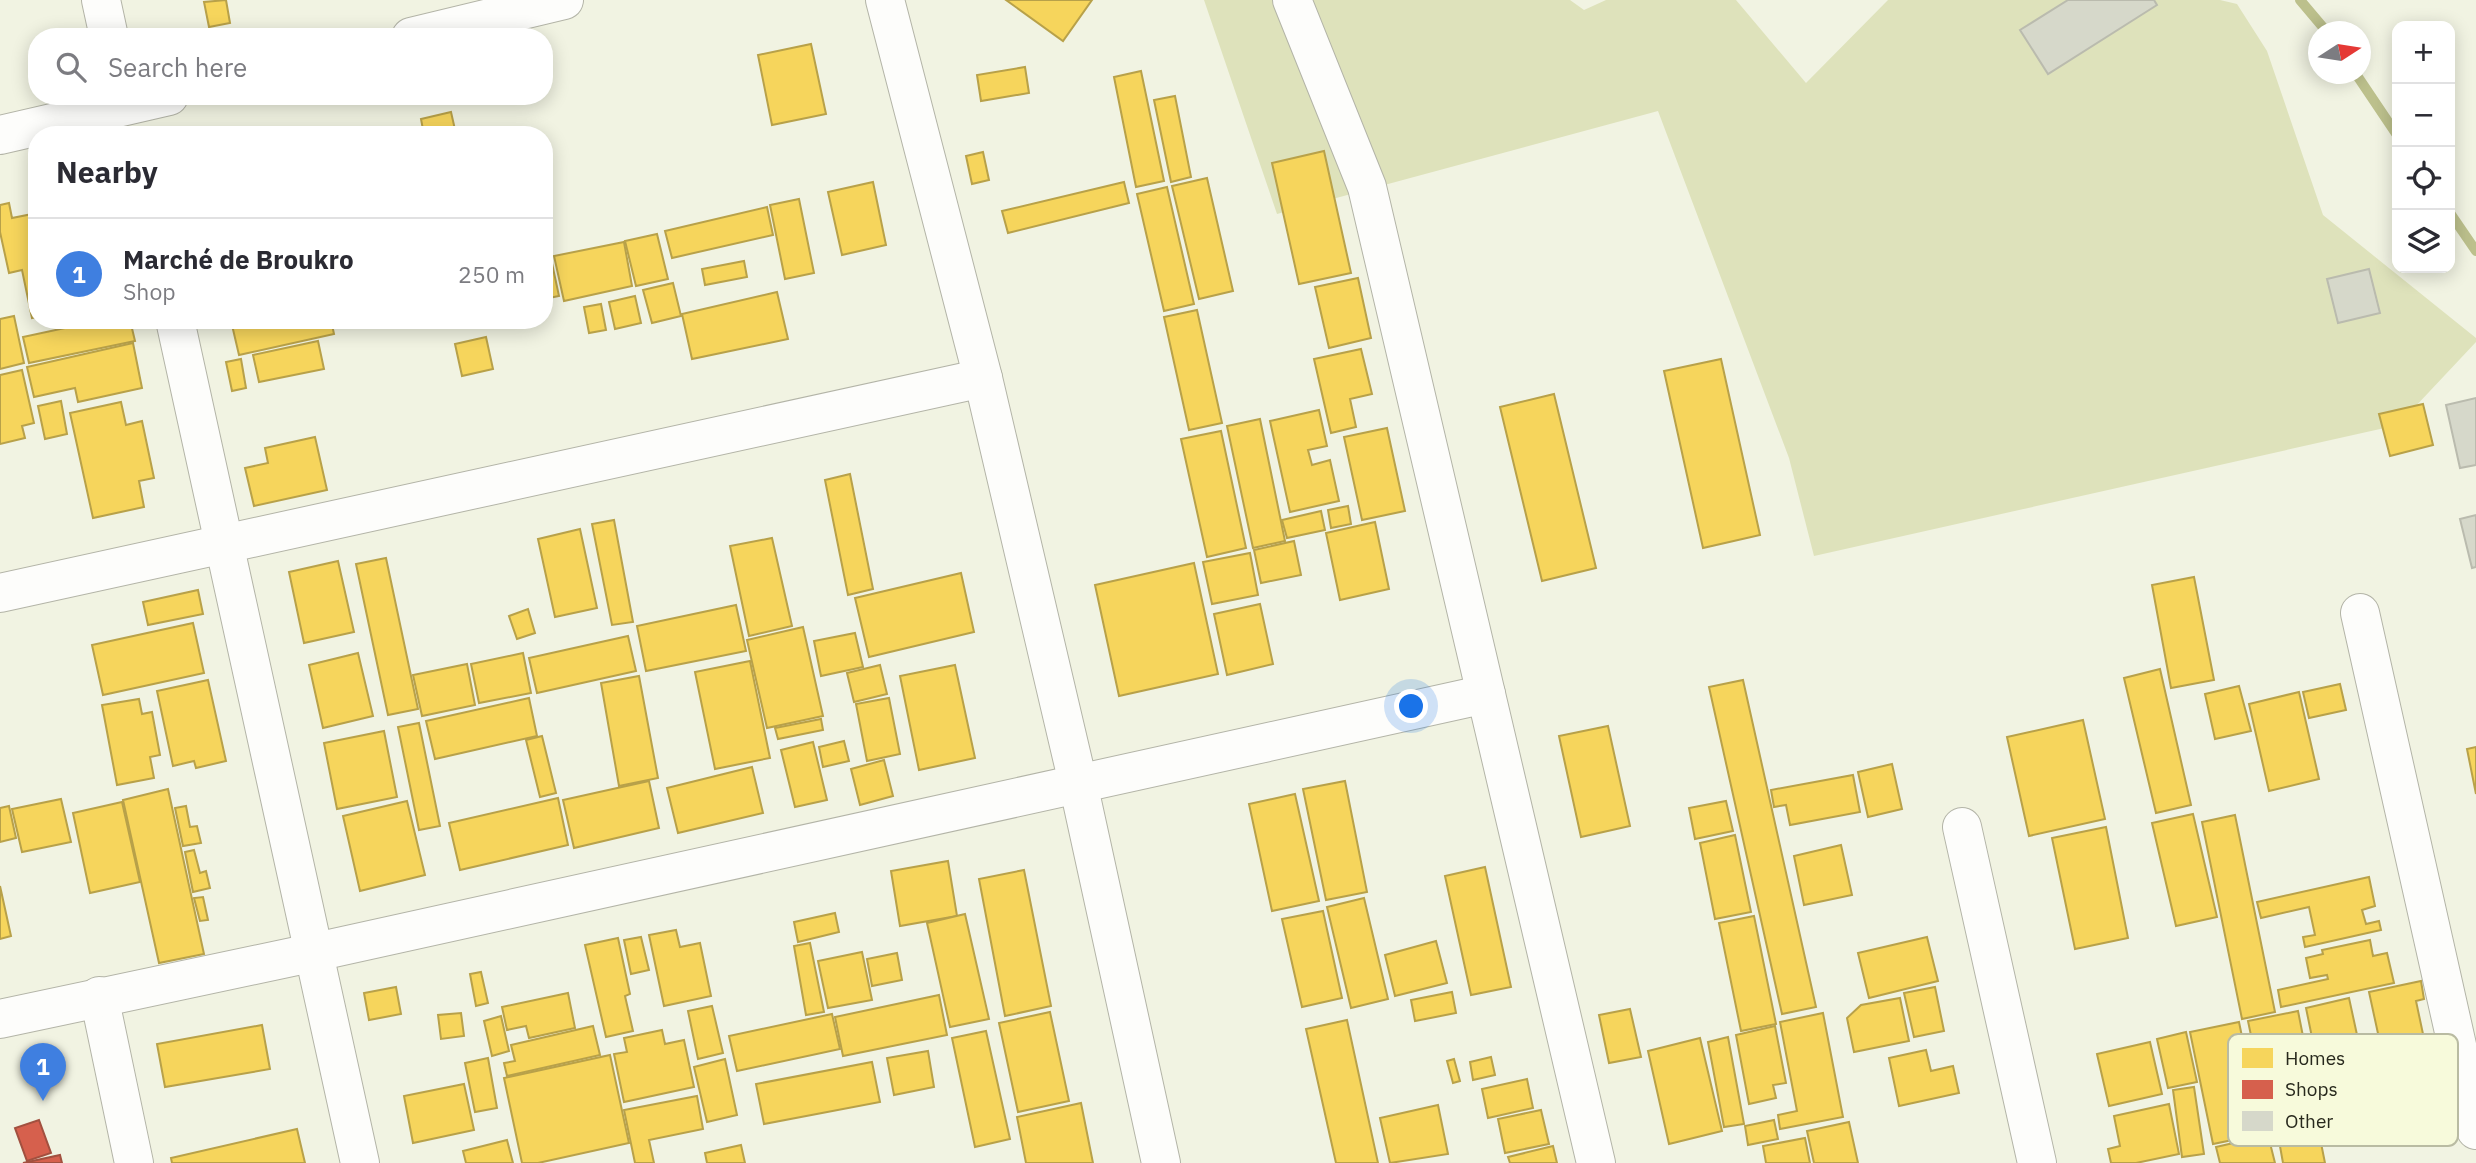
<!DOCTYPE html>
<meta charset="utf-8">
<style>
body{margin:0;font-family:"IBM Plex Sans",sans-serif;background:#f2f2f3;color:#2b2b33}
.controls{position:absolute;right:21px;top:21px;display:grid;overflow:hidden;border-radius:14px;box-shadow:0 4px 18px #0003}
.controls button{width:63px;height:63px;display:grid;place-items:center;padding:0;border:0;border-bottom:2px solid #e1e1e2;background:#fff;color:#2b2b33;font:35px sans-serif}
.compass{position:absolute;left:2308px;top:21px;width:63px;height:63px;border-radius:50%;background:#fff;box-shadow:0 4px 18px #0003;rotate:78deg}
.you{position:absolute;left:1412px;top:707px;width:24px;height:24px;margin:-18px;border:5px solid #fff;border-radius:50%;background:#1a73e8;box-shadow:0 0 0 10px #1a73e833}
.badge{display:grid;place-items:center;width:46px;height:46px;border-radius:50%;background:#db2777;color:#fff;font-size:23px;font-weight:700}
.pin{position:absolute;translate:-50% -58px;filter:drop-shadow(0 2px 4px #0008)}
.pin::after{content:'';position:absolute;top:37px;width:24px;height:21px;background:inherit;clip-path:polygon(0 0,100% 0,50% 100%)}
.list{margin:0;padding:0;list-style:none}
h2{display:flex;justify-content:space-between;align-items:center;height:91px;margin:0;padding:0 28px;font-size:30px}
h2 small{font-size:23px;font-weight:400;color:#7c7c81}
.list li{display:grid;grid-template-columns:46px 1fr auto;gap:21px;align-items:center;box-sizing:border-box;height:112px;padding:0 28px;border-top:2px solid #e1e1e2}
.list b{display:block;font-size:26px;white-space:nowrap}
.list p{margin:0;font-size:23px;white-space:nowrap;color:#7c7c81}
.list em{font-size:23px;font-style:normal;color:#7c7c81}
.icon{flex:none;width:38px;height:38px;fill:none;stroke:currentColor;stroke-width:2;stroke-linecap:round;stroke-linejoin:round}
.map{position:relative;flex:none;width:2476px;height:1163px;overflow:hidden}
.search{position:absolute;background:#fff;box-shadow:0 4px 18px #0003;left:28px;top:28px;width:525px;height:77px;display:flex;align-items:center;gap:18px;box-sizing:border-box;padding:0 24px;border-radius:28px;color:#7c7c81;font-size:26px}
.panel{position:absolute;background:#fff;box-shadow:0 4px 18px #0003;left:28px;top:126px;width:525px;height:203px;border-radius:28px}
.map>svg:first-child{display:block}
</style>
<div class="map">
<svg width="2476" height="1163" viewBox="0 0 2476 1163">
<rect width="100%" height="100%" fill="#f1f3e2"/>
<polygon fill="#dee2bb" points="1204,0 1570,0 1584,10 1606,0 1736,0 1806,83 1888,0 2220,0 2237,4 2267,51 2323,215 2476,338 2476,342 2398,425 1814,556 1789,458 1658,111 1277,214"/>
<g fill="#f6d55c" stroke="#b8a149" stroke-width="2">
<polygon points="226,0 230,23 209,27 204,2"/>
<polygon points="1006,0 1092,0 1063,41"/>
<polygon points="811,44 826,114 772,125 758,55"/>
<polygon points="1025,67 1029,93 981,101 977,75"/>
<polygon points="1141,71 1164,181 1136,187 1114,77"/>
<polygon points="1175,96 1191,177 1171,182 1154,100"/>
<polygon points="451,112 456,134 424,135 421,119"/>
<polygon points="1324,151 1351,273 1299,284 1272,163"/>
<polygon points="983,152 989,180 972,184 966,156"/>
<polygon points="1207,178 1233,291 1199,299 1172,186"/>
<polygon points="873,182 886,245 842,255 828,192"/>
<polygon points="1124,182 1129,203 1008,233 1002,211"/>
<polygon points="1167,187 1194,304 1164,311 1137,194"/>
<polygon points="799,199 814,273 785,279 770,205"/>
<polygon points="9,203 12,218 37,213 37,317 32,318 22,270 9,273 0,232 0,205"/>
<polygon points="767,207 773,235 672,258 665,231"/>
<polygon points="657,234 668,279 636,286 625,241"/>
<polygon points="624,242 632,286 564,301 554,256"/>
<polygon points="550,254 559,296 544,299 544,255"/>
<polygon points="744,261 747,277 705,285 702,269"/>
<polygon points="1358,278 1371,338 1329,348 1315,287"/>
<polygon points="673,283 681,316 652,323 643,290"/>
<polygon points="777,292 788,339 692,359 682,314"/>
<polygon points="635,296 641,323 615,329 609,302"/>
<polygon points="601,304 606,330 589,333 584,307"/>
<polygon points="1197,310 1222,423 1189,430 1164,317"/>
<polygon points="14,316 24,363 0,369 0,319"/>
<polygon points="102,320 130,320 135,341 29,363 23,337"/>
<polygon points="253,320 331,320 334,334 239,355 232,325"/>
<polygon points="486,337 493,369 462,376 455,344"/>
<polygon points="318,341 324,369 259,382 253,355"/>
<polygon points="133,343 142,388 78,402 75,388 34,397 27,367"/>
<polygon points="1361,349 1372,394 1350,399 1356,427 1331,433 1314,359"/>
<polygon points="241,359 246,388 232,391 226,362"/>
<polygon points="1721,359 1760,535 1703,548 1664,371"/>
<polygon points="22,370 34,423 22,426 25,438 0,444 0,375"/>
<polygon points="1554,394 1596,568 1542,581 1500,407"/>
<polygon points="61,401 67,434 45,439 38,406"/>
<polygon points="121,402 126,425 142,421 154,478 139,481 144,507 93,518 70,413"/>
<polygon points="2423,404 2433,445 2390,456 2379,414"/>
<polygon points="1319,410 1327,446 1308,450 1312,465 1330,460 1339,501 1290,512 1270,421"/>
<polygon points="1260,419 1285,541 1253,548 1227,426"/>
<polygon points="1387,428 1405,511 1362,520 1344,437"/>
<polygon points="1221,431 1246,548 1207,557 1181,439"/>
<polygon points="315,437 327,490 254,506 245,468 268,463 265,448"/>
<polygon points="850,474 873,589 848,595 825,480"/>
<polygon points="1348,506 1351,524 1331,528 1328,510"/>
<polygon points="1321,511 1325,530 1287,538 1282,520"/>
<polygon points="614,520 633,622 612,625 592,524"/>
<polygon points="1375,522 1389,589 1340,600 1326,533"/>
<polygon points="580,529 597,608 555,617 538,539"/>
<polygon points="772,538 792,626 749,636 730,546"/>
<polygon points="1294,541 1301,575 1261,583 1254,550"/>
<polygon points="1250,553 1258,595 1212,604 1203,562"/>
<polygon points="386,558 418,709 388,715 356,564"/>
<polygon points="338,561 354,632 304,643 289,572"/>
<polygon points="1194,563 1218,674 1119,696 1095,585"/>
<polygon points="961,573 974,632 869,657 855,598"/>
<polygon points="2194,577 2214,680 2171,688 2152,585"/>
<polygon points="198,590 203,614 148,625 143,602"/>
<polygon points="1260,604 1273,664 1227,675 1214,614"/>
<polygon points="736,605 746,651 646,671 637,626"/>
<polygon points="528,609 535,633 517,639 509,616"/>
<polygon points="193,623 204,673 103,695 92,645"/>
<polygon points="803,627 823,716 767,728 747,640"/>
<polygon points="855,633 863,667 821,676 814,641"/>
<polygon points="628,636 636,671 537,693 529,658"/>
<polygon points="358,653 373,716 323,728 309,665"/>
<polygon points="523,653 531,693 479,703 471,664"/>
<polygon points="750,661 770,758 715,769 695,672"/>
<polygon points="467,664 475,705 422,716 413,675"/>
<polygon points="880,665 887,694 854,702 847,673"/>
<polygon points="955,665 975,758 919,770 900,676"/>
<polygon points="2160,669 2191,805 2156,813 2124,678"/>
<polygon points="639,676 658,778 619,786 601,683"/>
<polygon points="208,680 226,761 196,768 194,761 173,766 157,691"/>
<polygon points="1743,680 1816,1007 1782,1014 1709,687"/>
<polygon points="2340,684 2346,710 2309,718 2303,692"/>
<polygon points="2239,686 2251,731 2215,739 2205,694"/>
<polygon points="2299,692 2319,779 2269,791 2249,704"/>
<polygon points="529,698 537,736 435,759 426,721"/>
<polygon points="889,698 900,754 867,761 856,704"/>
<polygon points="139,699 142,714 152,712 160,755 150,757 154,778 117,785 102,705"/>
<polygon points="821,719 823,730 778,739 775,728"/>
<polygon points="2083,720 2105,819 2029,836 2007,737"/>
<polygon points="419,723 440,826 419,830 398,727"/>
<polygon points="1608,726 1630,826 1581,837 1559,736"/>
<polygon points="384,731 397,797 337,809 324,743"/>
<polygon points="542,736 556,793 540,797 526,740"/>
<polygon points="844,741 849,761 823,767 819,747"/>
<polygon points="813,742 827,800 795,807 781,750"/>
<polygon points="2476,747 2476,794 2467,749"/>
<polygon points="884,760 893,796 860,805 851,769"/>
<polygon points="1892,764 1902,809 1868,817 1858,772"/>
<polygon points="752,767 763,813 678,833 667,788"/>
<polygon points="1853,775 1860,812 1790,825 1786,805 1774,807 1771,790"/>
<polygon points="649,781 659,828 574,848 563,800"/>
<polygon points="1345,781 1367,892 1326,900 1303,789"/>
<polygon points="168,789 204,954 159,963 123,800"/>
<polygon points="1295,794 1319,901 1272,911 1249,804"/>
<polygon points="558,798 568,845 460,870 449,823"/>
<polygon points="61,799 71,842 22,852 12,809"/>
<polygon points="407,801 425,875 360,891 343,816"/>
<polygon points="1726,801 1733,831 1695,839 1689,808"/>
<polygon points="122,802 140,882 90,893 73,813"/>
<polygon points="9,806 16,838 0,842 0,808"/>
<polygon points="186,806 190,827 197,826 201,843 183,846 175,808"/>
<polygon points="2193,814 2217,917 2176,926 2152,823"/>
<polygon points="2235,815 2275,1012 2242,1019 2202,822"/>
<polygon points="2106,827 2128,938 2075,949 2052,838"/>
<polygon points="1735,835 1751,912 1715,919 1700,843"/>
<polygon points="1841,845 1852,895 1804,905 1794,856"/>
<polygon points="194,850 200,873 206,871 210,888 193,892 185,852"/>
<polygon points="948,861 957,916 900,926 891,871"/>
<polygon points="1485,867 1511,987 1471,995 1445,876"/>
<polygon points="1024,870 1051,1006 1005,1016 979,879"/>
<polygon points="2369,877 2375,906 2362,910 2366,924 2379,921 2381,930 2305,947 2303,937 2315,935 2309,907 2261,918 2257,902"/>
<polygon points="0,886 11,936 0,939"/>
<polygon points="203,897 208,920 200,921 194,898"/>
<polygon points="1364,898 1388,999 1351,1008 1327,907"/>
<polygon points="1323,911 1342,998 1302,1007 1282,919"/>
<polygon points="835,913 839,932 798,942 794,922"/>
<polygon points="965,914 989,1019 950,1027 927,923"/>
<polygon points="1754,916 1776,1024 1741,1031 1719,923"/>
<polygon points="676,930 680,947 700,943 711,996 664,1006 649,935"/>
<polygon points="641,937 649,970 631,974 624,940"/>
<polygon points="1927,937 1938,981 1869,998 1858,953"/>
<polygon points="618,938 630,994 625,996 633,1031 606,1037 585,945"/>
<polygon points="2370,940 2373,956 2387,953 2394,983 2281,1007 2278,990 2328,979 2327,975 2310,978 2306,958 2323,954 2322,950"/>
<polygon points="1436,941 1447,983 1395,996 1385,955"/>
<polygon points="810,943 824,1012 806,1015 794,946"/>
<polygon points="862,952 872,1000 828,1008 818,961"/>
<polygon points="897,953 902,980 872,986 867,959"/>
<polygon points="481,972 488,1003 476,1006 470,974"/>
<polygon points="2421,981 2424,999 2416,1001 2430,1067 2387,1075 2369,992"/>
<polygon points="396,987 401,1014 369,1020 364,993"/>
<polygon points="1935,987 1944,1031 1914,1037 1904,993"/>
<polygon points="1452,992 1456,1013 1415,1021 1411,1000"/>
<polygon points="568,993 575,1028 529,1038 526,1026 507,1030 502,1007"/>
<polygon points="939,995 947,1035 843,1056 835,1017"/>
<polygon points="1900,998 1909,1041 1854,1052 1847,1018 1861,1005"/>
<polygon points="2349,998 2359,1044 2374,1041 2381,1077 2330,1088 2324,1055 2316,1057 2306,1008"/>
<polygon points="712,1006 723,1053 698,1059 688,1011"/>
<polygon points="1630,1009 1641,1057 1609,1063 1599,1015"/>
<polygon points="2298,1011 2320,1122 2271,1132 2248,1021"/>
<polygon points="1050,1012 1069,1101 1018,1112 999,1023"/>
<polygon points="461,1013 464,1036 441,1039 438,1015"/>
<polygon points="1823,1013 1843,1117 1780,1129 1778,1115 1797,1111 1780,1022"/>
<polygon points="832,1014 840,1049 737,1071 729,1036"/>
<polygon points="501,1016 509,1051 492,1056 484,1021"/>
<polygon points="1347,1020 1378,1163 1336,1163 1306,1029"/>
<polygon points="2239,1022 2262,1134 2213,1144 2190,1032"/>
<polygon points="262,1025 270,1069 165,1087 157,1044"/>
<polygon points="593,1026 600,1055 507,1076 504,1063 515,1061 511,1045"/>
<polygon points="1775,1026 1786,1083 1773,1085 1776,1098 1749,1104 1736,1035"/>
<polygon points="662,1030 665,1044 684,1040 694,1087 624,1102 614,1054 627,1052 624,1038"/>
<polygon points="986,1031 1010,1139 975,1147 952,1038"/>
<polygon points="2186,1032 2197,1082 2168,1088 2157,1039"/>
<polygon points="1728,1037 1744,1124 1724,1127 1708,1042"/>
<polygon points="1700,1038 1722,1131 1669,1144 1648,1051"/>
<polygon points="2150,1042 2162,1094 2109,1106 2097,1054"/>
<polygon points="1926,1050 1931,1071 1953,1066 1959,1093 1899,1106 1889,1058"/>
<polygon points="928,1051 934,1087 894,1095 887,1058"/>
<polygon points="610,1055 629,1143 538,1163 522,1163 504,1078"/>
<polygon points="1491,1057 1495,1075 1473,1080 1470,1062"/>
<polygon points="488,1058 497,1108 475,1112 465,1063"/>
<polygon points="725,1059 737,1115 707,1122 694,1067"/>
<polygon points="1454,1059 1460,1081 1453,1083 1447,1061"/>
<polygon points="872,1062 880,1102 764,1124 756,1084"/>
<polygon points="1527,1079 1533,1108 1488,1118 1482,1089"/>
<polygon points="464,1084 474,1130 413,1143 404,1096"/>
<polygon points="2194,1087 2204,1154 2182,1157 2173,1090"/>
<polygon points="697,1096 703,1129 649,1140 654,1163 635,1163 624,1110"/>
<polygon points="1081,1103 1093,1163 1026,1163 1017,1117"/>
<polygon points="2169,1104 2179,1154 2136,1163 2111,1163 2108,1149 2120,1146 2114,1116"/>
<polygon points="1438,1105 1448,1154 1390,1163 1380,1118"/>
<polygon points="1541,1110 1549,1144 1505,1153 1498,1119"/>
<polygon points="1774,1120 1778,1139 1748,1145 1745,1126"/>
<polygon points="1849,1122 1858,1163 1814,1163 1807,1131"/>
<polygon points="2318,1128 2325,1163 2283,1163 2278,1135"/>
<polygon points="297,1129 305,1163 172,1163 171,1158"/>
<polygon points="2268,1135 2275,1163 2220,1163 2216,1147"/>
<polygon points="1805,1138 1810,1163 1766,1163 1763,1146"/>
<polygon points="507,1140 513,1163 466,1163 463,1151"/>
<polygon points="741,1145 745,1163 707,1163 705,1153"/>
<polygon points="1553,1146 1557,1163 1510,1163 1508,1157"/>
</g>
<g fill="#d6604d" stroke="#a2503f" stroke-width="2">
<polygon points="39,1120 51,1153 27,1161 15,1128"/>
<polygon points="60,1155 62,1163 23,1163"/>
</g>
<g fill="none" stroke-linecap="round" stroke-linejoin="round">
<g stroke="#bcc08c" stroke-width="10">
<polyline points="2300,0 2327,32"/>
<polyline points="2356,74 2397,135"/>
<polyline points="2450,213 2476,251"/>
</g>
</g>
<g fill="#d6d8ca" stroke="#babbae" stroke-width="2">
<polygon points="2068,0 2154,0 2157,5 2048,74 2020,30"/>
<polygon points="2369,269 2380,313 2338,323 2327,279"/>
<polygon points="2476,398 2476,465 2460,468 2446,405"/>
<polygon points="2476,515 2476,567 2472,568 2460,519"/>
</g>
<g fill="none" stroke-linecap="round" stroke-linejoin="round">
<defs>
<g id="minor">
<polyline points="101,0 109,37"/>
<polyline points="885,0 983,378 1078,783 1161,1163"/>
<polyline points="1292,0 1367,187 1596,1163"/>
<polyline points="411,37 564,0"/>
<polyline points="0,135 169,96"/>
<polyline points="175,320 360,1163"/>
<polyline points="0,593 983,378"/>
<polyline points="2360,613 2476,1130"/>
<polyline points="1962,827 2037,1163"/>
<polyline points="99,996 134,1163"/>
<polyline points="0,1019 311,953 1486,694"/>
</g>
</defs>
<use href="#minor" stroke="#b3b4a7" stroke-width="40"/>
<use href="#minor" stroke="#fdfdfb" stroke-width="38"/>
</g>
<rect x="2228" y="1034" width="230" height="112" rx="10" fill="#f7fadb" stroke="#b9bba2" stroke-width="2"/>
<rect x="2242" y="1048" width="31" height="20" fill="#f6d55c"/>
<rect x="2242" y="1080" width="31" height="19" fill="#d6604d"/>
<rect x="2242" y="1111" width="31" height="20" fill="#d6d8ca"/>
<g font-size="19" fill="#28291d">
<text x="2285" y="1065">Homes</text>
<text x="2285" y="1096">Shops</text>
<text x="2285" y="1128">Other</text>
</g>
</svg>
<div class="controls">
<button>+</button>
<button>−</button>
<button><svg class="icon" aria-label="locate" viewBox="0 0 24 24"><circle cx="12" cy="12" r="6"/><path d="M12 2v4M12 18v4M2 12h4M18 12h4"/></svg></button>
<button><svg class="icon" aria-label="layers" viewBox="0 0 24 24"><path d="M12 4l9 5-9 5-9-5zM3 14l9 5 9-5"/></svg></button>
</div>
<svg class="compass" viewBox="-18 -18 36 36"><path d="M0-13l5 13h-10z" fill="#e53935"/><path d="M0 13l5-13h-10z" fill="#7c7c81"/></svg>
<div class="you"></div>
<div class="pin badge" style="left:43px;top:1101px;background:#3f7fe0">1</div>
<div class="search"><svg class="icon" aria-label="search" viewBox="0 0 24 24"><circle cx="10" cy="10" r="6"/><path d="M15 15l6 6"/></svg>Search here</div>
<section class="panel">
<h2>Nearby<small></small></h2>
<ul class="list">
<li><span class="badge" style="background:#3f7fe0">1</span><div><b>Marché de Broukro</b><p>Shop</p></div><em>250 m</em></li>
</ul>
</section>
</div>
